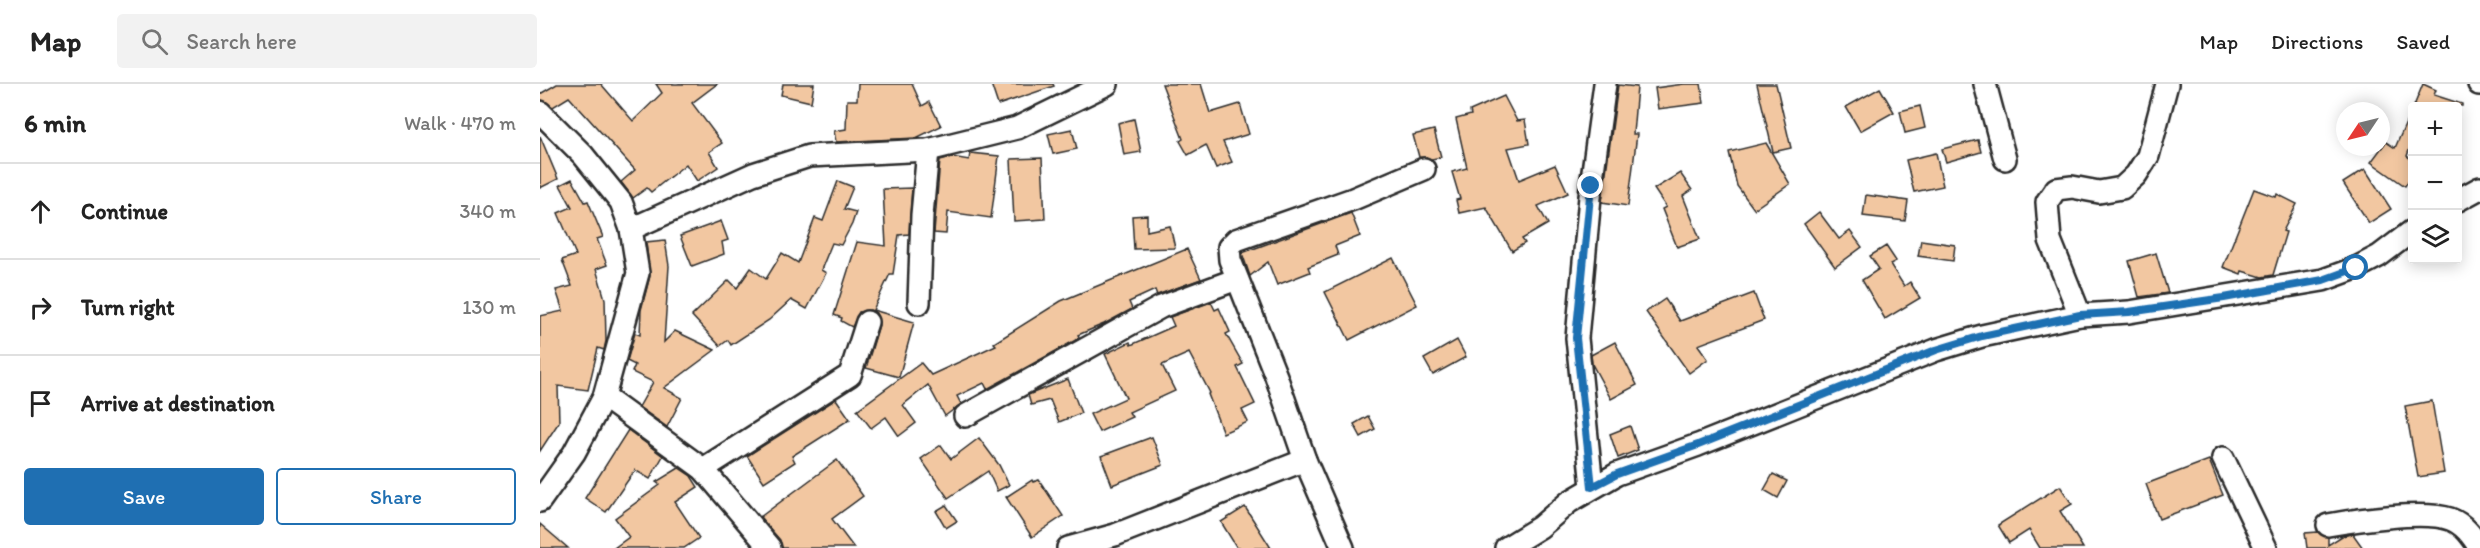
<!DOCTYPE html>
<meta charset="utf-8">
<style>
body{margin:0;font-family:Itim,sans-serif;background:#f2f2f2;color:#222}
.controls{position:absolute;right:18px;top:18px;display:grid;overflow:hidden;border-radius:6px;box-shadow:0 3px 15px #0003}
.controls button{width:54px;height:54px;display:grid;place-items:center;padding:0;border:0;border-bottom:2px solid #e0e0e0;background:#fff;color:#222;font:30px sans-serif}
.compass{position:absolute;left:1796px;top:18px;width:54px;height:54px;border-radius:50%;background:#fff;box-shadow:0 3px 15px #0003;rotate:235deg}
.stop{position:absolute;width:18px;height:18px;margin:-14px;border:4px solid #1f6fb2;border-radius:50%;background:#fff}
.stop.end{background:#1f6fb2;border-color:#fff;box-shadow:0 2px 6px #0008}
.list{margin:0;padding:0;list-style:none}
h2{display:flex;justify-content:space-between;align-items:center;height:78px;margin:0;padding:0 24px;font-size:26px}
h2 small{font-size:20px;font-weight:400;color:#767676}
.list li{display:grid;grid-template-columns:39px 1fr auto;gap:18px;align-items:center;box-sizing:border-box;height:96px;padding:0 24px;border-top:2px solid #e0e0e0}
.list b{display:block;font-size:22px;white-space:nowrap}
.list em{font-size:20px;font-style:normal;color:#767676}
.actions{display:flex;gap:12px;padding:18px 24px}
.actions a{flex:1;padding:14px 0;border:2px solid #1f6fb2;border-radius:6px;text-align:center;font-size:21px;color:#1f6fb2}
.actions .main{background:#1f6fb2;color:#fff}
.icon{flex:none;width:33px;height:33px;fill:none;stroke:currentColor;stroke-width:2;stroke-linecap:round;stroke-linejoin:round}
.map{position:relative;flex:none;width:1940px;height:464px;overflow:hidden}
header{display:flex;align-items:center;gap:36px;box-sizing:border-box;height:84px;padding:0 30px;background:#fff;border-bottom:2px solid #e0e0e0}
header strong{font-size:28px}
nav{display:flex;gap:33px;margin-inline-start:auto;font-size:21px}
.search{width:420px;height:54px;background:#f2f2f2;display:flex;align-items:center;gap:15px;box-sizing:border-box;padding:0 21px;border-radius:6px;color:#767676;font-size:22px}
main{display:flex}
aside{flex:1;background:#fff}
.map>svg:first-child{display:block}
</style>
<header>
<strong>Map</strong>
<div class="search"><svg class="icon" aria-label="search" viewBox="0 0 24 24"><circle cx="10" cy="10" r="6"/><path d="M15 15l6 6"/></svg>Search here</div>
<nav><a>Map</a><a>Directions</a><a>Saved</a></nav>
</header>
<main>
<aside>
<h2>6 min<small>Walk · 470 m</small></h2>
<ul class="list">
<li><svg class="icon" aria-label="ahead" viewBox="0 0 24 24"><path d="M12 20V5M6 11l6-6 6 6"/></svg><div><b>Continue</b></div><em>340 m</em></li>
<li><svg class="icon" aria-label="right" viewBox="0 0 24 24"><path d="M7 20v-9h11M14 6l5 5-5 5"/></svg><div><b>Turn right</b></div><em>130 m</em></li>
<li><svg class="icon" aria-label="arrive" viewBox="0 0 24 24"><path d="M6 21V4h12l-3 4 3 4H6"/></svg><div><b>Arrive at destination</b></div></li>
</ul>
<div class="actions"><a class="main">Save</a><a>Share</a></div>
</aside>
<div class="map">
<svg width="1940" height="464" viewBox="0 0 1940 464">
<rect width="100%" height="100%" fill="#fff"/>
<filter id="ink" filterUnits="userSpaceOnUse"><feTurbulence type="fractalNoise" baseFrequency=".0167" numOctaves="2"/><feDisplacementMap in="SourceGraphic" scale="12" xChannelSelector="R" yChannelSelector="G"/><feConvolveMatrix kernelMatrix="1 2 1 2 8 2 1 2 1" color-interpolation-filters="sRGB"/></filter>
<g filter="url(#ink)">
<g fill="#f2c7a1" stroke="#2b2b2b" stroke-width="1.5">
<polygon points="17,0 61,0 93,37 122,9 116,0 177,0 152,19 182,59 169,68 178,83 157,97 146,80 111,108 107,104 93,114 81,98 95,86 29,13 13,23 0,16 0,10"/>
<polygon points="243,0 274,0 271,18 241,11"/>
<polygon points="318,0 372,0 382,22 389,18 401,42 376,54 296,58 294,47 306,45 307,16 317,16"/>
<polygon points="451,0 513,0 514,2 458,21"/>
<polygon points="622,0 661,0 670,29 700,20 709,50 683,58 692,78 676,84 666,61 648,71 640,57 643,55"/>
<polygon points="1144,0 1161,0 1164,19 1118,25 1115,4"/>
<polygon points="1217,0 1236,0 1251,64 1233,68"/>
<polygon points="1883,0 1896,6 1894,11 1922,20 1922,22 1874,22"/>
<polygon points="1078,1 1097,3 1093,50 1097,50 1088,122 1062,118"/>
<polygon points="1340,4 1354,28 1320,47 1306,23"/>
<polygon points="964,12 977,37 985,36 989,60 968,64 979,96 1015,81 1028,109 998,122 1008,140 982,155 985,159 972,167 946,123 919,129 916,116 920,115 912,88 927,84 916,35 931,31 930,27"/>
<polygon points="1380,22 1385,44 1365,49 1360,27"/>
<polygon points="1872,25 1872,58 1867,72 1872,76 1872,91 1865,102 1831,78 1846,58 1855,64"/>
<polygon points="594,35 601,68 584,71 578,39"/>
<polygon points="532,45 537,65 513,70 508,50"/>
<polygon points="894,46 901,73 892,75 879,73 873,51"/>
<polygon points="0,52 18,95 0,104"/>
<polygon points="1438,56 1441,68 1406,78 1402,65"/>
<polygon points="1226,59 1250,100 1214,125 1197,102 1189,68"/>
<polygon points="430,69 459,72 451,134 408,128 406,150 394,149 400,76 412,73 429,76"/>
<polygon points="1396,69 1403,102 1374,108 1366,76"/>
<polygon points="502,74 505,135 474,137 471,75"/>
<polygon points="1825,85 1851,125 1829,139 1803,99"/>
<polygon points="1140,89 1152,106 1143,112 1160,155 1137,163 1122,125 1126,123 1114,105"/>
<polygon points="32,95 45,118 48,117 63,153 57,155 67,181 56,185 65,215 66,257 64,266 58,264 48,306 18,302 19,338 0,367 0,232 23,227 16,206 32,202 22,176 36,171 18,129 32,123 20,101"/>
<polygon points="298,97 313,103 304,125 316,128 312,140 301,161 292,159 281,186 286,189 267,225 251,216 229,236 191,261 188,256 180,262 152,232 189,196 197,204 211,184 226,195 242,169 258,179 275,134 283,137"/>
<polygon points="372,104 369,150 359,151 353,190 350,190 333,226 374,238 359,293 326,284 339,241 336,229 330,226 319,228 312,243 301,237 302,234 294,231 317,158 346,162 343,105"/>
<polygon points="1714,105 1736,113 1737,110 1757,120 1743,147 1746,148 1733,191 1722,193 1702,187 1701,190 1683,183"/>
<polygon points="1326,111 1368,117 1365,137 1323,132"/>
<polygon points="1279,128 1299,155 1310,147 1322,163 1295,183 1264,140"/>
<polygon points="811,129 820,152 795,162 798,171 768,183 770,188 737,201 728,178 710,192 702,169"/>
<polygon points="607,131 607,147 630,142 635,164 594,165 592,132"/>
<polygon points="181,137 188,156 182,158 184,170 152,182 140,152"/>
<polygon points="125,156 129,182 124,258 135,247 175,266 124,304 142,314 127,343 99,323 113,298 92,288 95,281 87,277 95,249 100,251 101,226 110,192 106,158"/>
<polygon points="1381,156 1415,161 1413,177 1378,172"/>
<polygon points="1346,162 1356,177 1350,180 1364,202 1370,198 1380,214 1345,235 1322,196 1339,185 1330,172"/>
<polygon points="647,165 661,195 617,211 615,206 589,218 592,225 564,240 538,251 539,253 534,257 447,305 444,299 417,312 421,320 405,332 388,301 363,321 376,339 359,352 346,333 331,344 317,326 381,279 391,291 456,261 454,259 521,217"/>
<polygon points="1616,169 1628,209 1599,213 1589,177"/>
<polygon points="853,174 877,221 809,256 785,208"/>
<polygon points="1214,209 1224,236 1158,261 1168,275 1149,289 1106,228 1125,215 1140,237"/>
<polygon points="671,218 675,226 679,224 690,248 686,250 703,280 697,283 715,320 702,326 708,338 683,349 668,310 670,309 649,269 622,281 635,307 589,328 592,333 559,348 550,330 586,314 565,270 590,258 591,261 634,242 630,233"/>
<polygon points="917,256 926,273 893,291 884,275"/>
<polygon points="1075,258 1097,301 1071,315 1052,280 1051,271"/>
<polygon points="528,295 541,329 519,338 510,316 491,321 488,311"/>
<polygon points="296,315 310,335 252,372 255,378 224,398 207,372"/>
<polygon points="1892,317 1904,389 1878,393 1865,322"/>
<polygon points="828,332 835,345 821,353 814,340"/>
<polygon points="1090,342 1098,366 1078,374 1070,350"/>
<polygon points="88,346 123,372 110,395 95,386 66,428 45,414"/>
<polygon points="612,353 623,381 572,401 561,372"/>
<polygon points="439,354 459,381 469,401 457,407 448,387 408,414 381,375 401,361 411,375"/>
<polygon points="297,376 323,412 292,435 314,464 242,464 240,456 220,433"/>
<polygon points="1669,376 1683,411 1619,435 1606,400"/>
<polygon points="139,384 151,392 158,403 135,418 159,454 144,464 74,464 89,453 75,434 120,401 116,398"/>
<polygon points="1233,390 1247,397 1238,414 1224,406"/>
<polygon points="492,396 493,398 499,396 523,432 492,453 466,413"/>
<polygon points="1520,402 1532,420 1520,427 1543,464 1500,464 1489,446 1469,459 1458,441"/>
<polygon points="406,421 417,437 406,444 396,427"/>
<polygon points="705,423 731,464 697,464 681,438"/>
<polygon points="0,440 28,464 0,464"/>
<polygon points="1778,448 1788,453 1788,461 1802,452 1813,450 1823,464 1767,464 1765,449"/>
</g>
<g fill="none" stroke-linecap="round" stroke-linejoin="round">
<defs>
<g id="minor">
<polyline points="1445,0 1465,75"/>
<polyline points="1939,0 1940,0"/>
<polyline points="0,28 43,71 81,118 91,145 98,189 64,313 34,369 0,417"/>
<polyline points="1918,116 1940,104"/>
<polyline points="91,145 213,90 269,72 388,66 477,44 567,0"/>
<polyline points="379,219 382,131 388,66"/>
<polyline points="1540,231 1510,156 1507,118 1516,105 1532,103 1559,108 1582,104 1596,91 1608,72 1627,0"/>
<polyline points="64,313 163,385 230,464"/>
<polyline points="425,332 621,223 697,195"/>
<polyline points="1683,374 1726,464"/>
<polyline points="163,385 310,291 327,238"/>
<polyline points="1052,403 1037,254 1051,102 1065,0"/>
<path d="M1788,441C1816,436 1884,426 1910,435C1924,440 1932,452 1940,464"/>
<polyline points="528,464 575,451 765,376"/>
<polyline points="803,464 765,376 736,292 690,176 689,163 696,156 813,115 884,85"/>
<polyline points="966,464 1000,443 1029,418 1077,390 1158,361 1396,266 1442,252 1540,231 1589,228 1783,196 1816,184 1839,172 1872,147"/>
</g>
</defs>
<use href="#minor" stroke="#2b2b2b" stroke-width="26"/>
<use href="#minor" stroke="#fff" stroke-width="21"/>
</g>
</g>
<g fill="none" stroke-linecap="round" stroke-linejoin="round" filter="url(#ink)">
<polyline stroke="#1f6fb2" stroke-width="8" points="1051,102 1036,254 1052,403 1077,390 1158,361 1396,266 1442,252 1540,231 1589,228 1684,214 1783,196 1816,184"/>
</g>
</svg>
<div class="controls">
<button>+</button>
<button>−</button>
<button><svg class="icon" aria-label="layers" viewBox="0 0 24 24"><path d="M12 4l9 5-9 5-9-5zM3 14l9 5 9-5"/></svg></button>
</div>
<svg class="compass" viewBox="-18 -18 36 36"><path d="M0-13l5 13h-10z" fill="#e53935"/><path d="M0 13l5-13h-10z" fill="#767676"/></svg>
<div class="stop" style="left:1816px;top:184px"></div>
<div class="stop end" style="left:1051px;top:102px"></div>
</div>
</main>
